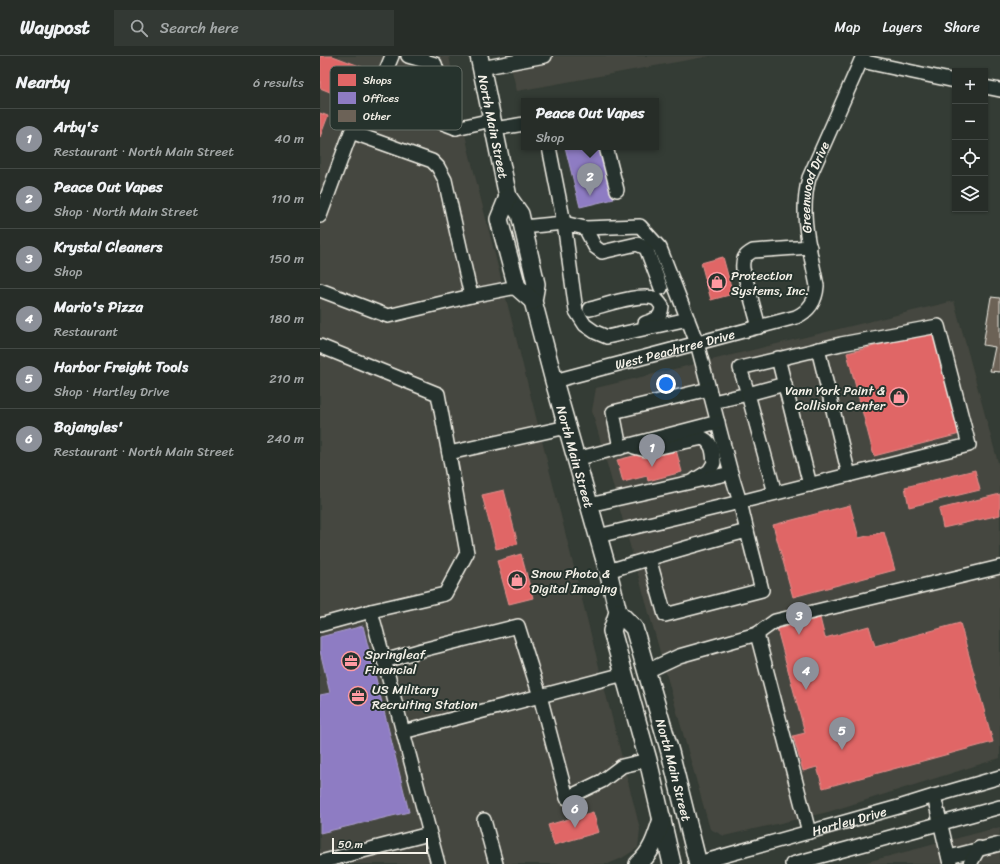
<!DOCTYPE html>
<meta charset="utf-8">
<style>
body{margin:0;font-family:Sriracha,sans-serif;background:#333934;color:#f1f3f6}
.controls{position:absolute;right:12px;top:12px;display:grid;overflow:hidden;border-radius:0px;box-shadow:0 1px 3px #0004}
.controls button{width:36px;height:36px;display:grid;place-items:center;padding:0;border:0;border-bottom:1px solid #434945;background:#272d28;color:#f1f3f6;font:20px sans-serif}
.scale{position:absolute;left:12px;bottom:10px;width:96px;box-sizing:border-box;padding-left:4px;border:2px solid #f4f1e8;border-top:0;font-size:11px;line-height:14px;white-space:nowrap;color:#f4f1e8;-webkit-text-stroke:3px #26332d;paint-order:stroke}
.you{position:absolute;left:346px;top:328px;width:14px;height:14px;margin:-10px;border:3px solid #fff;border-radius:50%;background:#1a73e8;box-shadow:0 0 0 6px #1a73e833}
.badge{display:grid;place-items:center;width:26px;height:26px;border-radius:50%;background:#8c9099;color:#fff;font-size:13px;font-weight:700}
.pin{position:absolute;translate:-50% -33px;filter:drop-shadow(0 1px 2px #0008)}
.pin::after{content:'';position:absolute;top:21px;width:14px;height:12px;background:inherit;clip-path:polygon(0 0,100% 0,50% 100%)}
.popup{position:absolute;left:201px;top:42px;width:138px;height:52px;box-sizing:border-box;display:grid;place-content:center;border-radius:0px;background:#272d28;filter:drop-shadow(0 1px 3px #0005);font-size:13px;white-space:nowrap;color:#a4a8a8}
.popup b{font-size:15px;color:#f1f3f6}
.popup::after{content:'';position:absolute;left:50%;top:100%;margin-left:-8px;border:8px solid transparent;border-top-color:#272d28}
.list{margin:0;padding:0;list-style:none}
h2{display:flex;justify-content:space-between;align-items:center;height:52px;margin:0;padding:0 16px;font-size:17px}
h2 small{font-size:13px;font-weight:400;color:#a4a8a8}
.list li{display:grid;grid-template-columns:26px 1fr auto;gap:12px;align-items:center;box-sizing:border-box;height:60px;padding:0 16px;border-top:1px solid #434945}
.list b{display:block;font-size:15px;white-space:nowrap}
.list p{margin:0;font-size:13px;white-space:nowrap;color:#a4a8a8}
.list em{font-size:13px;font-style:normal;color:#a4a8a8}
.icon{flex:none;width:22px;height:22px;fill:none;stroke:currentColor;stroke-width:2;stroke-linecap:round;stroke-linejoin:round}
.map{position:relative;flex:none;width:680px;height:808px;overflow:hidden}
header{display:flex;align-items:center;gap:24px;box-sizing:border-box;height:56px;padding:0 20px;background:#272d28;border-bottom:1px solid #434945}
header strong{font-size:19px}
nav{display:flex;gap:22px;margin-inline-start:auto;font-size:14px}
.search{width:280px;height:36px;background:#333934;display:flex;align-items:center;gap:10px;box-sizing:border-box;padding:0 14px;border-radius:0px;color:#a4a8a8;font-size:15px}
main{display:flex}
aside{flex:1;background:#272d28}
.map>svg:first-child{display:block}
</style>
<header>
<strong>Waypost</strong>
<div class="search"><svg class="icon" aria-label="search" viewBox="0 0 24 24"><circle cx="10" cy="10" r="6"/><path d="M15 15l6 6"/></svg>Search here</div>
<nav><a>Map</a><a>Layers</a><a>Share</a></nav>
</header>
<main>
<aside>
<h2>Nearby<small>6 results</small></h2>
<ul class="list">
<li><span class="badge">1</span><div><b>Arby's</b><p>Restaurant · North Main Street</p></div><em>40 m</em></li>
<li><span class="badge">2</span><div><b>Peace Out Vapes</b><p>Shop · North Main Street</p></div><em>110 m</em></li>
<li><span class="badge">3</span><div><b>Krystal Cleaners</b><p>Shop</p></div><em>150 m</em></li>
<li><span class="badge">4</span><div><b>Mario's Pizza</b><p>Restaurant</p></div><em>180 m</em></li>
<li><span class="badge">5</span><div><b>Harbor Freight Tools</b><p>Shop · Hartley Drive</p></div><em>210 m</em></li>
<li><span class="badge">6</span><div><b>Bojangles'</b><p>Restaurant · North Main Street</p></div><em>240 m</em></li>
</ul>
</aside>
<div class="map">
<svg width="680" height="808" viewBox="0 0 680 808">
<rect width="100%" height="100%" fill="#343c35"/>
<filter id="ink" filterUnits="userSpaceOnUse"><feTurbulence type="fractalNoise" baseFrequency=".025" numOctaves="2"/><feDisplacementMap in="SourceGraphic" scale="8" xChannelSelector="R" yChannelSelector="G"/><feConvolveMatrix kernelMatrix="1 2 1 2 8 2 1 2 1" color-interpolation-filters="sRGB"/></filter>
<g filter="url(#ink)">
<g fill="#45473f">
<polygon points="0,0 129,0 148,92 320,773 318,792 302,802 288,808 0,808"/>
<polygon points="188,0 390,0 197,35"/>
<polygon points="634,245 680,414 680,702 508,756 404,780 390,773 272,355 276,332"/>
<polygon points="680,771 680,808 539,808"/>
</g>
<g fill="#e06666" stroke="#e6908d">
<polygon points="0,0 13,0 42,11 30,44 0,32"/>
<polygon points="85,14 110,22 101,49 85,43 89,32 80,29"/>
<polygon points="0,57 8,60 0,81"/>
<polygon points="403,201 413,238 391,244 381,207"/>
<polygon points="614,275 640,378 554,400 527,297"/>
<polygon points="355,390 362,416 328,425 327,420 303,426 297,404"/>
<polygon points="655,414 660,434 589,451 585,431"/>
<polygon points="184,434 198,488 176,493 162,439"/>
<polygon points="680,438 680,459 623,472 619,453"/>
<polygon points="530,449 539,482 564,476 575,514 473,541 453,469"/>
<polygon points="201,498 213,542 189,548 177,505"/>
<polygon points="500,562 505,582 549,570 555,590 640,567 673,686 503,732 497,711 483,715 473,680 485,677 457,573"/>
<polygon points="273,756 279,776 234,789 228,769"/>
</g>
<g fill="#8e7cc3" stroke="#ad9fce">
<polygon points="245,91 280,91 294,143 260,151"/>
<polygon points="43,570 89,756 0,777 0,639 10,637 0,595 0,581"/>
</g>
<polygon fill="#6c6257" stroke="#f4f1e8" points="671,241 680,242 680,316 670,315 675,291 663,289"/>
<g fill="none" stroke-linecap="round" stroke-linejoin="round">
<defs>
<g id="minor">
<polyline points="72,0 59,31 62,44 136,72 172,64"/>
<polyline points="88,0 115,8 136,72"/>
<polyline points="541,5 635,25"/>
<polyline points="161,12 225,0"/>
<polyline points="665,31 680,34"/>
<polyline points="62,44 78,36 87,39"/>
<polyline points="103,45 111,48 112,63"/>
<polyline points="174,73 204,68"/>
<polyline points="286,91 297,134"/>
<polyline points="0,160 31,76 112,105 118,111 125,124 151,240"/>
<polyline points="203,171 244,167 229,91"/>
<polyline points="265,172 275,191 282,196 317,188 326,192 341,232"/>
<polyline points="0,234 68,260 151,240 197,231"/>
<path d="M270,253C286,249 322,236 336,243C338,244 340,248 342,250C341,263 336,263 325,267"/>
<polyline points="368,263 287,281 275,276 265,269 256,255 244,167 265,172 320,170 340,192 377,287 411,417 420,446 649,389 618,270 521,288 420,312 428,338 393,346"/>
<path d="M439,271L423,213C422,203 424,200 433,195L490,191"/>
<polyline points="0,290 118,338 147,497 125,538 51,555 118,808"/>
<polyline points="498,293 529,419"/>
<polyline points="458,302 490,429"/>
<path id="s1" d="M234,325L476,261C489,255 496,245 497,230C490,193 479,159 489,122L543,0"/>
<path d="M314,391L326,394L383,382C393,387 393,397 394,407L389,415L376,423"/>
<polyline points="300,392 293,356 389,333"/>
<polyline points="129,397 247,371"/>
<polyline points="256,403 398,366"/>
<polyline points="455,437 428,338 465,328"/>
<polyline points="269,449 411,417"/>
<polyline points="278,480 420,446 427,475"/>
<path d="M288,515C334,501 380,487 427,475L442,534L345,559L329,502"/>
<polyline points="0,569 51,555"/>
<polyline points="437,578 455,565 680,511"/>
<polyline points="64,605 102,594 198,570 220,640 247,742 282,725 302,710 328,704"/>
<polyline points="327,615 359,600 437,578 489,776"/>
<polyline points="83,676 304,618"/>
<polyline points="614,740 630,808"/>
<polyline points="164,764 176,808"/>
<polyline points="629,801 680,788"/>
<polyline points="0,806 109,778"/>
<path id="s2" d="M378,807L582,750L614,740L680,721"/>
<polyline points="472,808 680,751"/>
<polyline points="650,808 659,792"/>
</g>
<g id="major">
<path id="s3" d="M159,0L188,141L200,158L216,228L213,245L234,325L288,515L298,556L292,575L328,704L352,808"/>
<polyline points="188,141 179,163 182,175 197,231 213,245"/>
<path id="s4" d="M298,556L314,572L350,696L378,808"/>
<path d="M318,808C332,797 337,779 342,763"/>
</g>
</defs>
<use href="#minor" stroke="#f4f1e8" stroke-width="16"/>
<use href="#major" stroke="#f4f1e8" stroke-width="20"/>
<use href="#minor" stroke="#26332d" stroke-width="13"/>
<use href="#major" stroke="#26332d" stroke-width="17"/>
</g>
</g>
<defs>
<symbol id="shop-ring" viewBox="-11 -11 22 22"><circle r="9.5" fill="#26332d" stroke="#ff9aa2" stroke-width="1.5"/><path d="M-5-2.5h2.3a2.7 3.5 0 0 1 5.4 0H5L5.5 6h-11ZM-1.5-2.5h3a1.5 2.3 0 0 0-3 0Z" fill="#ff9aa2"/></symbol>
<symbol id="office-ring" viewBox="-11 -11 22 22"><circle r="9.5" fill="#26332d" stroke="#ff9aa2" stroke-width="1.5"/><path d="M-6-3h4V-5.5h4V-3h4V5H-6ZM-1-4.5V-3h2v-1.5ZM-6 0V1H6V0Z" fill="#ff9aa2"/></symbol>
</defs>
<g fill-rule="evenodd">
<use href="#shop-ring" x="386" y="215" width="22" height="22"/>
<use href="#shop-ring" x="568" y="330" width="22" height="22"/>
<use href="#shop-ring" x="186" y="513" width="22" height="22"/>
<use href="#office-ring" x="20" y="594" width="22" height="22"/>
<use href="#office-ring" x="27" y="629" width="22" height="22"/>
</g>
<g text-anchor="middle" stroke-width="4" stroke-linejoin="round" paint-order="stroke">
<g font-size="13" fill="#f4f1e8" stroke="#26332d">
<text dy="5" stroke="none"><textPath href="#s3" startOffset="72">North Main Street</textPath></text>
<text dy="5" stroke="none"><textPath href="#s1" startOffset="391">Greenwood Drive</textPath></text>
<text dy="5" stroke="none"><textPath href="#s1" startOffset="125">West Peachtree Drive</textPath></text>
<text dy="5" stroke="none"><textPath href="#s3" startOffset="415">North Main Street</textPath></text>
<text dy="5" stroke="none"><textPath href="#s4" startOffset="170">North Main Street</textPath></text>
<text dy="5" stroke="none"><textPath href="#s2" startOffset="157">Hartley Drive</textPath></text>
</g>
<g font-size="13" fill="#f4f1e8" stroke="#26332d" text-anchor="start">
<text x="411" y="224">Protection<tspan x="411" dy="15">Systems, Inc.</tspan></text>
<text x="565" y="339" text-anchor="end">Vann York Paint &amp;<tspan x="565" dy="15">Collision Center</tspan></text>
<text x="211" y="522">Snow Photo &amp;<tspan x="211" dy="15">Digital Imaging</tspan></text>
<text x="45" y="603">Springleaf<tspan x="45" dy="15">Financial</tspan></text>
<text x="52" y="638">US Military<tspan x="52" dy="15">Recruiting Station</tspan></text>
</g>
</g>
<rect x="10" y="10" width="132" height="64" rx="6" fill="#26332d" stroke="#646c65" stroke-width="1"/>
<rect x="18" y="18" width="18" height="12" fill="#e06666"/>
<rect x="18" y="36" width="18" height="12" fill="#8e7cc3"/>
<rect x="18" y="54" width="18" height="12" fill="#6c6257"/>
<g font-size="11" fill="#f4f1e8">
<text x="43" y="28">Shops</text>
<text x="43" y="46">Offices</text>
<text x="43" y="64">Other</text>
</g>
</svg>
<div class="controls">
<button>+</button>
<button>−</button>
<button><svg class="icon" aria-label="locate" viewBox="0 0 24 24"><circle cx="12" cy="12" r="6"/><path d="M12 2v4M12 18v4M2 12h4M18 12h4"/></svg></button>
<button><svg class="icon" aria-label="layers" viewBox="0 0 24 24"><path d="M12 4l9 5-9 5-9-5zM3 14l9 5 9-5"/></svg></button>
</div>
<div class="scale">50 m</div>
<div class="you"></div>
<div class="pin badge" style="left:332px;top:411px">1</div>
<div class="pin badge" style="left:270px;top:140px">2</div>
<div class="popup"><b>Peace Out Vapes</b>Shop</div>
<div class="pin badge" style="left:479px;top:579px">3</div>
<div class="pin badge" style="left:486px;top:634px">4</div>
<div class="pin badge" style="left:522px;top:694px">5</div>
<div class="pin badge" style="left:255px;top:772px">6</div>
</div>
</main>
